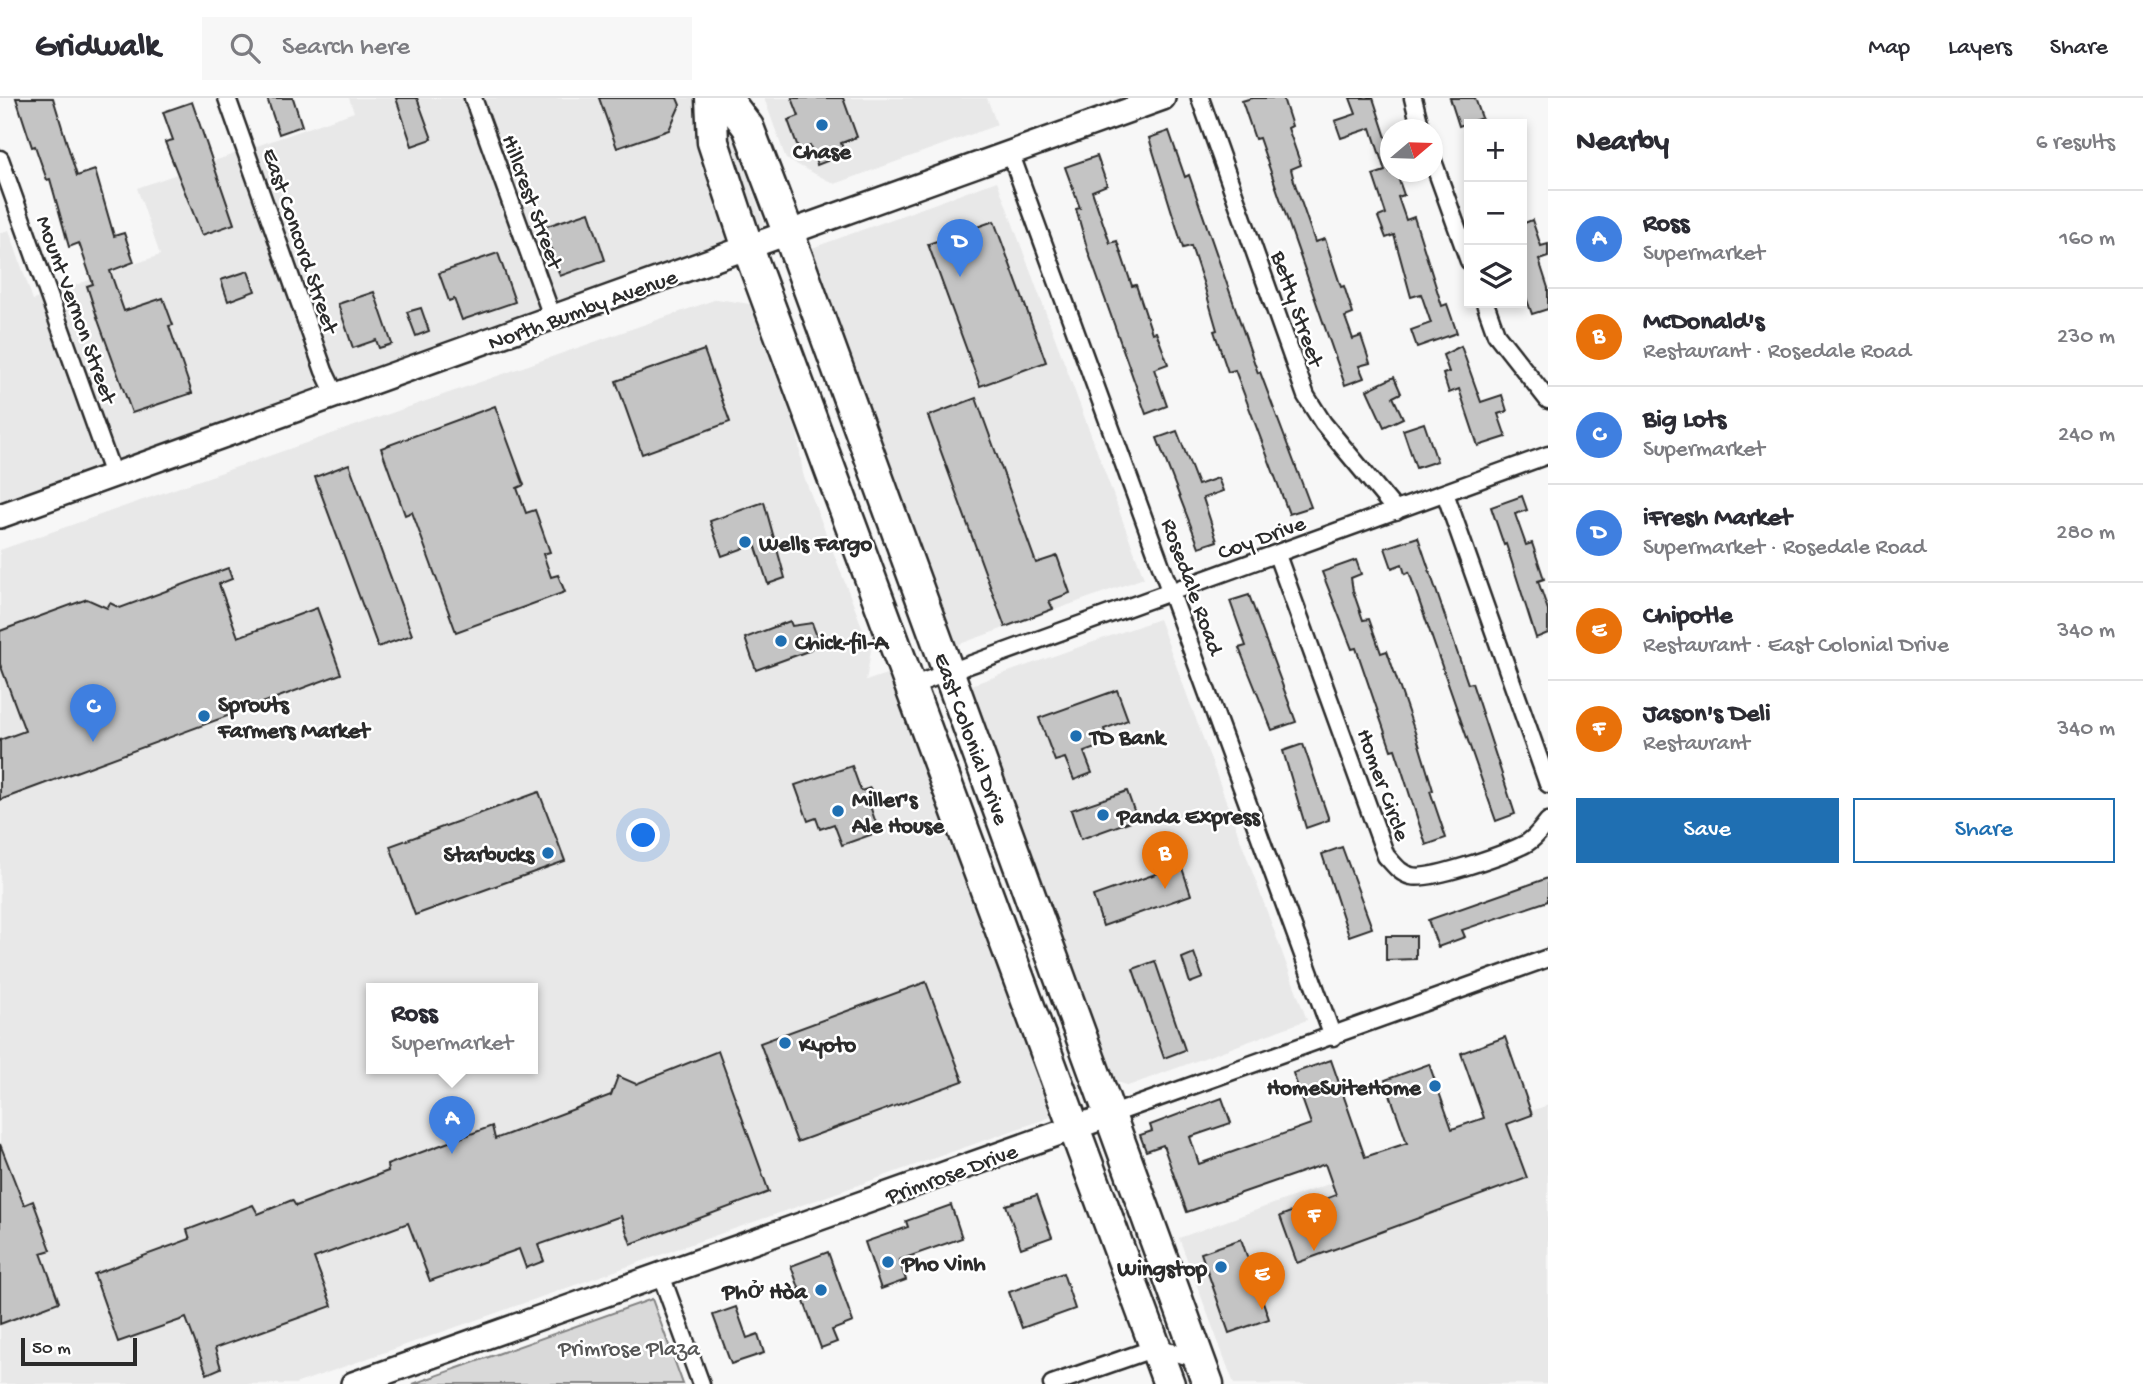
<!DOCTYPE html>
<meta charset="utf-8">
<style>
body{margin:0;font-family:"Gochi Hand",sans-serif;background:#f7f7f7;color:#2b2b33}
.controls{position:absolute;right:21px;top:21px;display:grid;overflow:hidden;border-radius:0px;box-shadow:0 4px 10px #0003}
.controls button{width:63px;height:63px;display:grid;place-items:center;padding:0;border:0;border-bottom:2px solid #e1e1e2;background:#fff;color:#2b2b33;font:35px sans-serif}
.compass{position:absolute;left:1380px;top:21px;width:63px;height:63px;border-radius:50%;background:#fff;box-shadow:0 4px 10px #0003;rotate:71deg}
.scale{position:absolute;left:21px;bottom:18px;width:116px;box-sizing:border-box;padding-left:7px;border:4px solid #2b2b2b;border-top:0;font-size:19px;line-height:24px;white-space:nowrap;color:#2b2b2b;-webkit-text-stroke:5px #fff;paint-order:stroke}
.you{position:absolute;left:644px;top:738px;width:24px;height:24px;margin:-18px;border:5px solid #fff;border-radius:50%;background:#1a73e8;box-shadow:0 0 0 10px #1a73e833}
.badge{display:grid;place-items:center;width:46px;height:46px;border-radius:50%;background:#1f6fb2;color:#fff;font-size:23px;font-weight:700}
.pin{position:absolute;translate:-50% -58px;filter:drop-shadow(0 2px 4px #0008)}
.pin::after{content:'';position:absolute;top:37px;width:24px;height:21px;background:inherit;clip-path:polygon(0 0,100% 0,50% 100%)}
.popup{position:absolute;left:366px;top:885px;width:172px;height:91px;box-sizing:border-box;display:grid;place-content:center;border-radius:0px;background:#fff;filter:drop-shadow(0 2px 5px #0005);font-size:23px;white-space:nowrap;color:#7c7c81}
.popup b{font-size:26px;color:#2b2b33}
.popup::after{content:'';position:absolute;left:50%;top:100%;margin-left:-14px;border:14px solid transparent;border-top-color:#fff}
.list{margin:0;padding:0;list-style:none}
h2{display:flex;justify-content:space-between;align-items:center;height:91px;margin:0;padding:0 28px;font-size:30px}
h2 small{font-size:23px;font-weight:400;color:#7c7c81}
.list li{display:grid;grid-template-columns:46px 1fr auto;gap:21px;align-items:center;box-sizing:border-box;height:98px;padding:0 28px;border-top:2px solid #e1e1e2}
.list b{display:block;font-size:26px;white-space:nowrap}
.list p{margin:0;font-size:23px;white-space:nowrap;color:#7c7c81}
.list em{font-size:23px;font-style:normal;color:#7c7c81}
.actions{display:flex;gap:14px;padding:21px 28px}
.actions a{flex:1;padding:16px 0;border:2px solid #1f6fb2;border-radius:0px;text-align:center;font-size:24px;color:#1f6fb2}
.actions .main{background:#1f6fb2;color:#fff}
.icon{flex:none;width:38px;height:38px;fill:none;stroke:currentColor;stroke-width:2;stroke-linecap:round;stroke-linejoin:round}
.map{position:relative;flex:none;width:1548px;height:1286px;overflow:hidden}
header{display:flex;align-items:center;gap:42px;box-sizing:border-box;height:98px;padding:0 35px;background:#fff;border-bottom:2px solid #e1e1e2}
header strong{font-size:33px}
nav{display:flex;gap:38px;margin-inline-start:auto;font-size:24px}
.search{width:490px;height:63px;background:#f7f7f7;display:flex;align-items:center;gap:18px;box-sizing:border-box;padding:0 24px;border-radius:0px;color:#7c7c81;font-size:26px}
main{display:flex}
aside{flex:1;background:#fff}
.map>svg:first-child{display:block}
</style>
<header>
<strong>Gridwalk</strong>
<div class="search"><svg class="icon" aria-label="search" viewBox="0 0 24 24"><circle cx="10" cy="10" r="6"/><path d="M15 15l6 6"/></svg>Search here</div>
<nav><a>Map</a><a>Layers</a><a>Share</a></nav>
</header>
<main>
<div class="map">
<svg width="1548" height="1286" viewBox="0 0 1548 1286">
<rect width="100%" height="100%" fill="#f7f7f7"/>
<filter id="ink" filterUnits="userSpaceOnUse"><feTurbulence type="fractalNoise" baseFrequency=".0143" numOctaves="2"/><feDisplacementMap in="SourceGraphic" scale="14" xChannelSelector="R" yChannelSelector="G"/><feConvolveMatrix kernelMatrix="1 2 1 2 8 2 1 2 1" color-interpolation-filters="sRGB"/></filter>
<g filter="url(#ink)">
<g fill="#e8e8e8" fill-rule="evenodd">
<polygon points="349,0 720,0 770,142 0,418 0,135 9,132 33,202 160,157 137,90 354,14"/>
<polygon points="764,0 987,0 997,27 835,86 786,61"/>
<polygon points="997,83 1144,480 957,547 812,150"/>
<path d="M717,201L750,206L797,334L803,376L871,552L866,583L892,574L1051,1019L295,1286H0V452ZM372,890H532V970H372Z"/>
<polygon points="1159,521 1307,922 1128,988 1116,983 971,587"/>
<polygon points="1548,1007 1548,1286 1234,1286 1179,1140"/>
</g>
<polygon fill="#d9d9d9" stroke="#828282" stroke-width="2" points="652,1201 683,1286 413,1286"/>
<g fill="#c4c4c4" stroke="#2b2b2b" stroke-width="2">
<polygon points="16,0 53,0 77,78 95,72 114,138 124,135 134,164 110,173 124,213 163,200 173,227 169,228 192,295 132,315 98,222 87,188 93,186 79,145 69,149 50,81 47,82 35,48 32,49"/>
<polygon points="267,0 293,0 302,28 279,36"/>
<polygon points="396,0 417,0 432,41 412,48"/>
<polygon points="599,0 677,0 680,7 669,32 617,50"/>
<polygon points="792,0 843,0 857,39 841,45 845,56 817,67 810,48 799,52 788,22 799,18"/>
<polygon points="1252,0 1283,0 1292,28 1288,30 1301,67 1291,71 1294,83 1315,144 1325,141 1341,189 1344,188 1353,216 1345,219 1353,241 1361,238 1370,265 1359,268 1364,280 1345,287 1259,40 1255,41 1242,3"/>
<polygon points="1350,0 1373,0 1390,52 1390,74 1396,74 1404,97 1398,99 1406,122 1414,119 1442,208 1447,206 1457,235 1417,249 1411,232 1431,225 1421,196 1411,199 1394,137 1386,140 1378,119 1386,116 1373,77 1385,73 1371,30 1341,40 1335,23 1356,16"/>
<polygon points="1450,0 1475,0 1482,20 1459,28"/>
<polygon points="192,4 234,126 202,137 165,44 173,42 163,14"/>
<polygon points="1169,33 1185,79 1189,77 1258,275 1260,274 1311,409 1289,416 1235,272 1228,274 1214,233 1217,232 1204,187 1191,148 1183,150 1149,40"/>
<polygon points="1097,58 1107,87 1092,93 1110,145 1117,143 1132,188 1136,187 1152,235 1156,234 1168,266 1154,271 1167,308 1146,316 1088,153 1076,111 1080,110 1065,69"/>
<polygon points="589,114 605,162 560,178 544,129"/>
<polygon points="1532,122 1541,148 1548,146 1548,159 1539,162 1548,190 1548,211 1532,216 1522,188 1522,126"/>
<polygon points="994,123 1046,264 980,288 928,146"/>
<polygon points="498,155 515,204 462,222 454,201 449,203 439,175"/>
<polygon points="248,173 255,193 228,203 221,182"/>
<polygon points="374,194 392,246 379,250 376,242 353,250 338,206"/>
<polygon points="421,210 429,233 416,238 407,214"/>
<polygon points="1461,248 1481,304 1502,297 1507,313 1498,316 1506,339 1478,348 1459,291 1449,295 1443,276 1449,274 1443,257"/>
<polygon points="704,252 730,324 642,356 616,283"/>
<polygon points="1394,279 1401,295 1393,299 1403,320 1384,329 1367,292"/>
<polygon points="976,300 1036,465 1057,458 1070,495 1049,503 1053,511 1005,529 928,318"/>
<polygon points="495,308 524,387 517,390 526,415 535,412 550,454 543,456 551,479 558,477 565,494 456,534 412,414 405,417 381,350"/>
<polygon points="1424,325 1437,363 1416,370 1403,332"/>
<polygon points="1177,333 1198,387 1218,380 1223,393 1203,400 1217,443 1199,449 1157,340"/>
<polygon points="349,366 412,537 378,549 315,379"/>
<polygon points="1522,398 1527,412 1515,416 1526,447 1532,445 1544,481 1538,483 1548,512 1548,535 1536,540 1506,446 1504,447 1491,409"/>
<polygon points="764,404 785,480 768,486 755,446 722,458 710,423"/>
<polygon points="1418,439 1468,586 1472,585 1515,716 1496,723 1409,474 1405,476 1402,466 1392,470 1385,450"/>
<polygon points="1356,462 1361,476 1351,480 1353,493 1363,522 1369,521 1381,555 1387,553 1418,643 1433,692 1430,693 1446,740 1426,747 1395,651 1391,652 1356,550 1352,551 1322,474"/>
<polygon points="228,470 232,481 219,486 238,539 317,510 341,576 0,702 0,642 25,633 0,566 0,533 87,501 107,510 110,505 120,510"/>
<polygon points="1249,497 1296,624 1272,632 1239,550 1246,548 1230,503"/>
<polygon points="790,523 792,528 812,525 819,544 808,553 756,572 745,540"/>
<polygon points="1117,592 1128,622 1104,631 1109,645 1084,654 1092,675 1074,682 1065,660 1055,663 1039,620"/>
<polygon points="1303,646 1329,722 1306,730 1283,653"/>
<polygon points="852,668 861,693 870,690 875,703 869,705 879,734 842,747 834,726 820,731 816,720 808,723 795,687"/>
<polygon points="1127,693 1137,721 1081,741 1071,712"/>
<polygon points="539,694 565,763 415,817 390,748"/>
<polygon points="1342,749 1372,830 1349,838 1322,756"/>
<polygon points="1181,767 1191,797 1103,828 1093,798"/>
<polygon points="1548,780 1548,803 1462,832 1465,839 1438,849 1428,822"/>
<polygon points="1386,838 1416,838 1416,861 1386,862"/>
<polygon points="1194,855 1203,880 1190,885 1182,860"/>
<polygon points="1155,863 1185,952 1164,960 1133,871"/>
<polygon points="926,884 963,983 797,1044 760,945"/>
<polygon points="1505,939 1532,1017 1507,1026 1527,1080 1297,1165 1280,1118 1336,1097 1325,1066 1187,1114 1163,1047 1146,1053 1140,1037 1152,1033 1150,1027 1222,1000 1231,1025 1190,1039 1199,1066 1311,1026 1293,975 1331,962 1365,1059 1407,1045 1385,982 1429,966 1452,1031 1484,1020 1461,955"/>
<polygon points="718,953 769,1094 631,1146 621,1118 538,1147 544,1163 526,1170 519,1151 430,1183 408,1125 314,1160 332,1208 215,1250 221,1270 207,1276 186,1220 118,1244 94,1176 190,1141 187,1132 253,1107 258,1116 292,1102 296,1108 388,1073 387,1067 492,1028 495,1041 611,997 618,978 636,986"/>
<polygon points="0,1046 24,1107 33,1103 51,1152 41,1155 59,1204 0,1226"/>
<polygon points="1037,1097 1052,1139 1021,1150 1006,1107"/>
<polygon points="951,1107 962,1140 899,1162 906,1182 881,1191 865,1144 908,1129 906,1123"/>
<polygon points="1241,1141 1269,1221 1229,1235 1201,1155"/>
<polygon points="828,1154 853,1224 832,1232 837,1244 821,1250 791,1168"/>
<polygon points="1063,1175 1075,1211 1022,1230 1009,1194"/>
<polygon points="736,1209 747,1240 758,1236 764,1255 731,1266 713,1217"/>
</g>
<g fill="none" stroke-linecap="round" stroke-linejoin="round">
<defs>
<g id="street">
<polyline points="227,0 324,273 336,298"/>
<polyline points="473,0 553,221"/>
<polyline points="1200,0 1306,298 1323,325 1396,413"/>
<polyline points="1413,0 1421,32"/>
<polyline points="1010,54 1333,939"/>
<polyline points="0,61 113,377"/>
<polyline points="1433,63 1469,163"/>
<polyline points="1485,205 1496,236 1548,302"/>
<polyline points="1445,395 1548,686"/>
<path d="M1277,457L1386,758C1394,766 1399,775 1411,778C1429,783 1502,757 1521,748C1533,743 1540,733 1548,723"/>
<polyline points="911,588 1548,357"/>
<polyline points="1110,1017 1548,860"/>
<polyline points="661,1177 701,1286"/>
<polyline points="1052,1286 1155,1250 1199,1261"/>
</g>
<g id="secondary">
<polyline points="0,418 1163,0"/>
<polyline points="353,1286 1110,1017"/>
</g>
<g id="highway">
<polyline points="711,0 713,44 748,150 1169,1286"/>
<polyline points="726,0 748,29 788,134 1208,1286"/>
</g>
</defs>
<use href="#street" stroke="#2b2b2b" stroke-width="21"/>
<use href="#secondary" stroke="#2b2b2b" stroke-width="28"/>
<use href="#highway" stroke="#2b2b2b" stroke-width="35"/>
<use href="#street" stroke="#fff" stroke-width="16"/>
<use href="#secondary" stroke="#fff" stroke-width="23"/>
<use href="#highway" stroke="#fff" stroke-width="30"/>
</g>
</g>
<g fill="#1f6fb2" stroke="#fff" stroke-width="2.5">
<circle cx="822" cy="27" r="7"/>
<circle cx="745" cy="444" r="7"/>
<circle cx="781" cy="543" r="7"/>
<circle cx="204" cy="618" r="7"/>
<circle cx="1076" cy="638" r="7"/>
<circle cx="838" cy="713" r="7"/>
<circle cx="1103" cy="717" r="7"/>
<circle cx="548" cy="755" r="7"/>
<circle cx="785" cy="945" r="7"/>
<circle cx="1435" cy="988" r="7"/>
<circle cx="888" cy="1164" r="7"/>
<circle cx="1221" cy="1169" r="7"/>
<circle cx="821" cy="1192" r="7"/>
</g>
<g text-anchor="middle" stroke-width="5" stroke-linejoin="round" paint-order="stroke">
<g font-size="23" font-weight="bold" fill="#2b2b2b" stroke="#fff" text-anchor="start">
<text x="822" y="60" text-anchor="middle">Chase</text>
<text x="759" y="452">Wells Fargo</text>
<text x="795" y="551">Chick-fil-A</text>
<text x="218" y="613">Sprouts<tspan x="218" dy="26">Farmers Market</tspan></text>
<text x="1090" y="646">TD Bank</text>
<text x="852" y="708">Miller's<tspan x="852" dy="26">Ale House</tspan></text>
<text x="1117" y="725">Panda Express</text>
<text x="534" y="763" text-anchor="end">Starbucks</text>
<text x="799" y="953">Kyoto</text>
<text x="1421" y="996" text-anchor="end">HomeSuiteHome</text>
<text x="902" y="1172">Pho Vinh</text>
<text x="1207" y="1177" text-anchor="end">Wingstop</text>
<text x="807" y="1200" text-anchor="end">Phở Hòa</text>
</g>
<g font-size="23" fill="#2b2b2b" stroke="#fff">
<text transform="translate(534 103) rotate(70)" y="8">Hillcrest Street</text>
<text transform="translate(302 142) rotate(71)" y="8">East Concord Street</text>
<text transform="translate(582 210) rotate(-20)" y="8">North Bumby Avenue</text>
<text transform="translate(1299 210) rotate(71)" y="8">Betty Street</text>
<text transform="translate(78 211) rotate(70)" y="8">Mount Vernon Street</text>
<text transform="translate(1261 438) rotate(-20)" y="8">Coy Drive</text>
<text transform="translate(1194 488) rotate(70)" y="8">Rosedale Road</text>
<text transform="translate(973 640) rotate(70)" y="8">East Colonial Drive</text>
<text transform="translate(1385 686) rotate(70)" y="8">Homer Circle</text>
<text transform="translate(951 1074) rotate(-20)" y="8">Primrose Drive</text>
</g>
<g font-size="23" fill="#565656" stroke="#fff">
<text x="629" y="1257">Primrose Plaza</text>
</g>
</g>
</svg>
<div class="controls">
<button>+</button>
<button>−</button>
<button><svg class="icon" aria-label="layers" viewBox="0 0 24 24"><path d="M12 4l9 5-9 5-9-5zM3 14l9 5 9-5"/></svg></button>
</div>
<svg class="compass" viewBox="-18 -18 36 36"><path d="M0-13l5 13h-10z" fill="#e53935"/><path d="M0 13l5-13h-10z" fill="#7c7c81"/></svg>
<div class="scale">50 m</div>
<div class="you"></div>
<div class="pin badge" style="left:452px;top:1056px;background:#3f7fe0">A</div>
<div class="popup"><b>Ross</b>Supermarket</div>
<div class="pin badge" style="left:1165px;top:791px;background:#e8710a">B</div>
<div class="pin badge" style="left:93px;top:644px;background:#3f7fe0">C</div>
<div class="pin badge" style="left:960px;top:179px;background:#3f7fe0">D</div>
<div class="pin badge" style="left:1262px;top:1212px;background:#e8710a">E</div>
<div class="pin badge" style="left:1314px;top:1153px;background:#e8710a">F</div>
</div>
<aside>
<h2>Nearby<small>6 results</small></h2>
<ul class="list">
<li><span class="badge" style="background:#3f7fe0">A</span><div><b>Ross</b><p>Supermarket</p></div><em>160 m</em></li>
<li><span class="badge" style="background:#e8710a">B</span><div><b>McDonald's</b><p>Restaurant · Rosedale Road</p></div><em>230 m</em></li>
<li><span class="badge" style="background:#3f7fe0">C</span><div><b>Big Lots</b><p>Supermarket</p></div><em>240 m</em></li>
<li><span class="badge" style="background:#3f7fe0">D</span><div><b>iFresh Market</b><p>Supermarket · Rosedale Road</p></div><em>280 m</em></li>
<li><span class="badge" style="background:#e8710a">E</span><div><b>Chipotle</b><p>Restaurant · East Colonial Drive</p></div><em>340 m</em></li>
<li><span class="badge" style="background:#e8710a">F</span><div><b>Jason's Deli</b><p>Restaurant</p></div><em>340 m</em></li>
</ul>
<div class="actions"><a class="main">Save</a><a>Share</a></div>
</aside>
</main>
